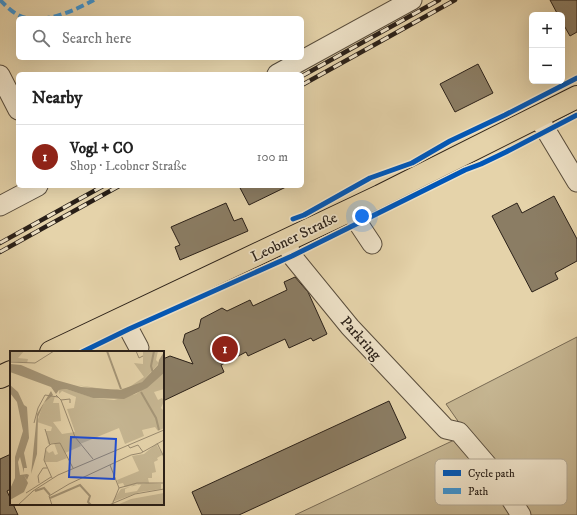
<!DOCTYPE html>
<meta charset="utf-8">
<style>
body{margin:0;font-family:"IM FELL DW Pica",serif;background:#f6f6f6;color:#222}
.controls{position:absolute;right:12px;top:12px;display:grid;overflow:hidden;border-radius:6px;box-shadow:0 4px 16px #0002}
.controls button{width:36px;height:36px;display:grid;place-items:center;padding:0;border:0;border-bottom:1px solid #e0e0e0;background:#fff;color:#222;font:20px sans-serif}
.you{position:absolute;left:362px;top:216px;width:14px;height:14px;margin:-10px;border:3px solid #fff;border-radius:50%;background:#1a73e8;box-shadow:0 0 0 6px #1a73e833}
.badge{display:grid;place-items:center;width:26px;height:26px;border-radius:50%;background:#8f2418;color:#fff;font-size:13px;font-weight:700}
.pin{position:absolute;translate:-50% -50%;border:2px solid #fff;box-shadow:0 1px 4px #0006}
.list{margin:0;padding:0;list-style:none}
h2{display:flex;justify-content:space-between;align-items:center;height:52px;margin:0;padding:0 16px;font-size:17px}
h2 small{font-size:13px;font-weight:400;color:#767676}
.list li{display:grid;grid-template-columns:26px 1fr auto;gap:12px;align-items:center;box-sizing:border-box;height:64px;padding:0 16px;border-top:1px solid #e0e0e0}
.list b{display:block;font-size:15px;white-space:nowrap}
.list p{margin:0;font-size:13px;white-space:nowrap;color:#767676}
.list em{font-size:13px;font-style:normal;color:#767676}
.icon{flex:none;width:22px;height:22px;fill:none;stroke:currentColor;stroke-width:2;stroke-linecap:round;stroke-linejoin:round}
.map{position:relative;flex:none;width:577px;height:515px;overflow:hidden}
.search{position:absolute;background:#fff;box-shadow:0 4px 16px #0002;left:16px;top:16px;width:288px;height:44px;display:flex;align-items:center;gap:10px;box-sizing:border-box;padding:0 14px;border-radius:6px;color:#767676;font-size:15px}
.panel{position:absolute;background:#fff;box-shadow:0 4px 16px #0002;left:16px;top:72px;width:288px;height:116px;border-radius:6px}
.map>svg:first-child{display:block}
</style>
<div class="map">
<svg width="577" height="515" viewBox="0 0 577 515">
<rect width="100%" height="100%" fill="#e5d3aa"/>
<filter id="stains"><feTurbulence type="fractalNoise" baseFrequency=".005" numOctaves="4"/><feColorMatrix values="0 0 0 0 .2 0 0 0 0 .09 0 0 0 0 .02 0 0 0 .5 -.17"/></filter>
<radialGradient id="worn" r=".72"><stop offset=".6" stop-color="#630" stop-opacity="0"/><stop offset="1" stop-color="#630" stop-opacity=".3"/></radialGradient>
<polygon fill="#c5b591" stroke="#786a54" points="577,337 577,515 295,515 467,434 446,404"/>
<g fill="#8b7d64" stroke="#2a2018">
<polygon points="550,0 577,0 577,32 570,36 562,22 562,15 558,15"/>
<polygon points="478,64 493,93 455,112 440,84"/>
<polygon points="239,186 288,186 249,205"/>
<polygon points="554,196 577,239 577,261 555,273 558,279 532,292 492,216 517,203 522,213"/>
<polygon points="226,203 234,221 242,218 248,231 180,260 175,247 180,245 171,227"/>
<polygon points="295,277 308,292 327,334 313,341 311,338 289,348 285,339 248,356 246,352 221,365 224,372 163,401 163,359 170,356 193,364 183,342 185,334 199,328 201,319 222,308 227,311 250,300 253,306 287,290 284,282"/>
<polygon points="389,401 406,438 239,515 202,515 192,492"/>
<polygon points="11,454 11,489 7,491 11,500 11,504 13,504 18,515 0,515 0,459"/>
</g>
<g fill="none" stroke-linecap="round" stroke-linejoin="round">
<defs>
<g id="minor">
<polyline points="277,74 412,0"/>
<polyline points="0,75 18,110"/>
<polyline points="538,117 577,182"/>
<polyline points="0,206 38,186"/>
<polyline points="351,210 358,223 372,244"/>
<polyline points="286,241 292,256 350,327 446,429 459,432 495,474 521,515"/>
<polyline points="123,318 139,348"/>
</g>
<g id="major">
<polyline points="51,352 380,196 577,97"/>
<polyline points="0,377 11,372"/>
</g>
</defs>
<use href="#minor" stroke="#594d3c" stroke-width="21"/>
<use href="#major" stroke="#2a2018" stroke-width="24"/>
<use href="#minor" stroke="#eee2c8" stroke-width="19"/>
<use href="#major" stroke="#e5d3aa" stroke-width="22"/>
<defs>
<g id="rail">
<polyline points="302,76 439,0"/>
<polyline points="302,85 455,0"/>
<polyline points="0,243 103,186"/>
<polyline points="0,252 119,186"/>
</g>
</defs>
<use href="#rail" stroke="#2a2018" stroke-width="4.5"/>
<use href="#rail" stroke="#eee2c8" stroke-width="3" stroke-dasharray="9" stroke-linecap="butt"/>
<path stroke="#3c94d4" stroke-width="4" stroke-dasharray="8 4" stroke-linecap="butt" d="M0,0C7,7 16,16 26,18C50,22 73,11 94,0"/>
<defs>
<g id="cycleway">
<polyline points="293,219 304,215 370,178 412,163 450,141 505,115 577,78"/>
<polyline points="82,352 129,329 292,256 465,170 481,164 506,152 577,115"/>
</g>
</defs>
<use href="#cycleway" stroke="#eee2c8" stroke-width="8"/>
<use href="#cycleway" stroke="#0057b8" stroke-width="5"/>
</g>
<g text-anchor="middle" stroke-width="3.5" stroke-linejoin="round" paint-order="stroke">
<g font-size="15" fill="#2a2018" stroke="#eee2c8">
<text transform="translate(294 237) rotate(-26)" y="5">Leobner Straße</text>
<text transform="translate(361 338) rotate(48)" y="5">Parkring</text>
</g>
</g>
<g transform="translate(10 351)">
<rect width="154" height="154" fill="#e5d3aa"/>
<path d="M0,0H14L8,7L18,8L17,12L0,10ZM133,0H148L146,9L149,12L132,31L122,36L107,39H92L67,34L100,39L118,37L134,26L124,12L133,13ZM154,22V38L144,41L148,49L152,47L154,50L151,57L154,60V77L148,80L145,76L132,79L134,85L115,93L109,77L70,93L71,95L55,102L57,107L47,111H34L36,99L39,102L43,100L45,104L48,103L44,92L38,93L36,80H41L42,76L27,71L33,54L40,45H45L43,52H49L51,70L43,71L52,83L65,81L57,58L64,57L66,46L52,40L49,43V39L56,38L84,47L104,49L126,43ZM146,93L151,101L154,108L152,104L147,107L148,109L144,111L146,121L142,122V127H138L139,132L151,133V138L130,141L102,151L111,138L136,132L115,136L113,132L108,133L107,129L129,120L122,105L134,103ZM127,133L131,134L127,140L115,142V138ZM154,142V154H107L121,148Z" fill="#c5b591" fill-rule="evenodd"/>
<path d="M154,1V22L137,37L114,48L83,47L56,38L49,39L46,43L41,36L0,21V13L11,14L46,29L71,36L110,39L132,31L148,14L149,9ZM0,34L8,41L14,54L17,56L19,87L14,102L17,117H14V122L10,106L8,111L10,124L17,123L19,124L17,129L14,124L18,132L14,141L0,149V138L5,127V106L13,80L7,51L0,42ZM41,40L43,44L34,52L28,66L27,103L21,123L27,63Z" fill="#a59678"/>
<path fill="none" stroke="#a59678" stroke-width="2" d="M97,0L111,38M143,22L141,15L144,0M131,41L146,67L149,79M25,140L34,137L40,144M40,147L70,134L80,145L78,151L81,154"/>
<path fill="none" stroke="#9a8b70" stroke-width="1" d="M126,0L129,7L133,5M0,11L25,12L44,0M46,44L51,49L65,86L83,108M51,49L60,48V52M24,72L28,57L35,44L48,46M35,78L40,94M147,92L154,106M118,94L120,97L128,94L133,101M100,114L109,137L102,154M42,127L34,109L36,97L41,93L50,92L63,117M29,132L28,125L33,117H37M109,137L127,132H154M16,142L41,126M8,154L23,140L48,124L154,79M42,154L39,145L59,133L121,104L131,102L154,89M99,154L125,143L154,138"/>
<path fill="#1d4ed8" fill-opacity="0.15" stroke="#1d4ed8" stroke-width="2" d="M61,86L106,88L104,128L59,126Z"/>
<rect width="154" height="154" fill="none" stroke="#2a2018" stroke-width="2"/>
</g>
<rect x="435" y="459" width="132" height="46" rx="6" fill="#eee2c8" stroke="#b3a893" stroke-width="1"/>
<rect x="443" y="470" width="18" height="6" fill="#0057b8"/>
<rect x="443" y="488" width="18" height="6" fill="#3c94d4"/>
<g font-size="11" fill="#2a2018">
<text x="468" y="477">Cycle path</text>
<text x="468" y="495">Path</text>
</g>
<rect width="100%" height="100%" filter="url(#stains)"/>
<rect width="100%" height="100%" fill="url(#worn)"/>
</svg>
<div class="controls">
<button>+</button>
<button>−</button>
</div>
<div class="you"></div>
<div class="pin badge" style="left:225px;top:349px">1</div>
<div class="search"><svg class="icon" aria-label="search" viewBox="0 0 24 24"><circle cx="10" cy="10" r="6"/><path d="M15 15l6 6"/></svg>Search here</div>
<section class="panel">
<h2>Nearby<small></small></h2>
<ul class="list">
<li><span class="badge">1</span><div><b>Vogl + CO</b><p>Shop · Leobner Straße</p></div><em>100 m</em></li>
</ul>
</section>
</div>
